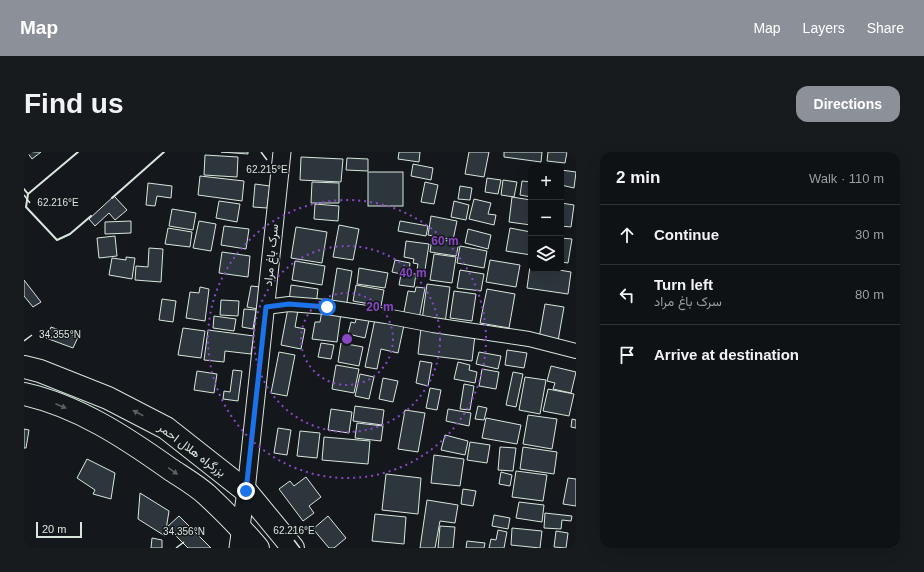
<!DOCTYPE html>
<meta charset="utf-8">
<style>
body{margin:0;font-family:Arial,Vazirmatn,sans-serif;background:#181b1e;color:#f1f3f6}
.controls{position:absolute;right:12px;top:12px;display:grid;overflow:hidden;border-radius:8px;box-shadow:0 4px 16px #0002}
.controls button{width:36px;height:36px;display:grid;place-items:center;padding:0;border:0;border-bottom:1px solid #2f3234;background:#0f1215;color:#f1f3f6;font:20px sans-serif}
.scale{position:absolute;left:12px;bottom:10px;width:46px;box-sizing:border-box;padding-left:4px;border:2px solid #d8e6dc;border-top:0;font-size:11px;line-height:14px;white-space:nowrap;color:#d8e6dc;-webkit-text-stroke:3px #14181c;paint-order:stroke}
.stop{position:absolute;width:12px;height:12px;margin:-9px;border:3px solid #1a73e8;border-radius:50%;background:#fff}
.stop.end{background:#1a73e8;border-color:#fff;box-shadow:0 1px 4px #0008}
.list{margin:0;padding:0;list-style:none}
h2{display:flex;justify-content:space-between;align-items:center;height:52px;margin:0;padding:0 16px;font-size:17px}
h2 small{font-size:13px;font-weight:400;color:#9b9ea0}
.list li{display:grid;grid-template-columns:26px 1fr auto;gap:12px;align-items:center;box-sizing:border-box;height:60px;padding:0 16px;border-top:1px solid #2f3234}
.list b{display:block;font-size:15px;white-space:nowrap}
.list p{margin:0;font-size:13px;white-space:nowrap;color:#9b9ea0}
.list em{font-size:13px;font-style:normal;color:#9b9ea0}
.icon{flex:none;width:22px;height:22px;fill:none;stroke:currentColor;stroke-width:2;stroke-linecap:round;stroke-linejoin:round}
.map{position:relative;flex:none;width:552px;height:396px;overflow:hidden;border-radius:12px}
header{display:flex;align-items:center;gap:24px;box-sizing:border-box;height:56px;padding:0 20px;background:#8c9099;color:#fff}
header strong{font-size:19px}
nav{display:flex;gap:22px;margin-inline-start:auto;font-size:14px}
.intro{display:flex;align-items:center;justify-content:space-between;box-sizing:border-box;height:96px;padding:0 24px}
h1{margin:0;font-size:28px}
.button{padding:10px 18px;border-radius:12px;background:#8c9099;color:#fff;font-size:14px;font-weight:700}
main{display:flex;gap:24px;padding:0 24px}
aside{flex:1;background:#0f1215;border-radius:12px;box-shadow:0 4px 16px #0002}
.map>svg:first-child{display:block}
</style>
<header>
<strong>Map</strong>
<nav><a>Map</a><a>Layers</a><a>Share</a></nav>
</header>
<div class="intro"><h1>Find us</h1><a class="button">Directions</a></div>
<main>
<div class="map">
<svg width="552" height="396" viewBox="0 0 552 396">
<rect width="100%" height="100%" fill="#14181c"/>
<g fill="#2c363c" stroke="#d8e6dc">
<polygon points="3,0 17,0 8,7"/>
<polygon points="197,0 224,0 224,2"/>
<polygon points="375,0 396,0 395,10 374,7"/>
<polygon points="445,0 465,0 460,25 441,22"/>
<polygon points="480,0 518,0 517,10 480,5"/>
<polygon points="524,0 543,0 541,11 523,9"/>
<polygon points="181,3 214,5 213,25 180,23"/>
<polygon points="277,5 319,7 317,30 276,28"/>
<polygon points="323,6 344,7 344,19 322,18"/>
<polygon points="389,12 409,16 407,28 387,24"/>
<polygon points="537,18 552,20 550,36 537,33"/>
<rect x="344" y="20" width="35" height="34"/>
<polygon points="176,24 220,29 218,49 174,43"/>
<polygon points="463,26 477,28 474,42 461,40"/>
<polygon points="479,28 493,30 490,45 477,43"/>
<polygon points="498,29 507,30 507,45 496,43"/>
<polygon points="288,30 315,31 315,51 287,51"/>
<polygon points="401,30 414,33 410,52 397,50"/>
<polygon points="124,31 148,34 147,46 133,44 131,54 122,53"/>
<polygon points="231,32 246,34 243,56 229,55"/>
<polygon points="436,34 448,36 446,48 434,47"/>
<polygon points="90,44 103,58 91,68 85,61 71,74 65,67"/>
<polygon points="488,45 507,48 507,73 485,70"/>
<polygon points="450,47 467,51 464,62 472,63 470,73 445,67"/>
<polygon points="195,49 216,52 213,70 192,66"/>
<polygon points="430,49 445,53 442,68 427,65"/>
<polygon points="537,51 550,53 547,75 537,74"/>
<polygon points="291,52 315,54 314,69 290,67"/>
<polygon points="148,57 172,61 169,78 145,74"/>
<polygon points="407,64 433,69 429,88 404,83"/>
<polygon points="107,69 107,81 81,82 81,70"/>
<polygon points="175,69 192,72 187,99 169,96"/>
<polygon points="376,69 404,74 402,84 374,79"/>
<polygon points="315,73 335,77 329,108 309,105"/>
<polygon points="200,74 225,77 222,97 197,93"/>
<polygon points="272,75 303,80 298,111 267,106"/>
<polygon points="144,76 168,80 166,95 141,92"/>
<polygon points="486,76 507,80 507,103 482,99"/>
<polygon points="444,77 467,83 464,97 441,91"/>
<polygon points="91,84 93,104 75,106 73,86"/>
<polygon points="408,86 435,91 432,104 406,100"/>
<polygon points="537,86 548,87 544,111 537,110"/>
<polygon points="382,89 405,92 400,124 392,123 394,112 389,111 390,107 380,105"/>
<polygon points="436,94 463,99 460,116 433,111"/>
<polygon points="125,96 139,97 137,130 111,128 112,114 124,115"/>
<polygon points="198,100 226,104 224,125 195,121"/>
<polygon points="410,102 432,105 428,131 406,128"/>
<polygon points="102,105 111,106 108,127 85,123 88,106 102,108"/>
<polygon points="371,108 386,111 385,121 392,122 390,135 375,133 377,122 368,120"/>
<polygon points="466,108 496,113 492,135 462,130"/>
<polygon points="271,109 301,114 298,133 268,128"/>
<polygon points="506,114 507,114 507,117 529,117 547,120 544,142 503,136"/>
<polygon points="313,116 328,119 322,156 307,154"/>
<polygon points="335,116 364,121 361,136 333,132"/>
<polygon points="436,118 460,122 457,139 433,136"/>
<polygon points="0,128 17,150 9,155 0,144"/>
<polygon points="403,132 426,135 421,171 398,168"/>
<polygon points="267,133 294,137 292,153 265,149"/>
<polygon points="332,133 360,138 357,154 329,149"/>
<polygon points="227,134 237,135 234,157 223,155"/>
<polygon points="176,135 185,137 181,169 162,166 166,140 175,141"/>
<polygon points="392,135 401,136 395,167 379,165 384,139 391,140"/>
<polygon points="463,137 491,142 485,176 456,171"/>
<polygon points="430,139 452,142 448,169 426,166"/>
<polygon points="138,147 152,149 149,170 135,168"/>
<polygon points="197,148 215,149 214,164 196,163"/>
<polygon points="521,152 540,155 534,189 515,186"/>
<polygon points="264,156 274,158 271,175 281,177 277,197 257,193"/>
<polygon points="220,157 232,158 229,177 218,175"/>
<polygon points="298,158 317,161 313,190 288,187 291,170 296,170"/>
<polygon points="334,161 346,164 341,186 324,182 327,170 331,171"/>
<polygon points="190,164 212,167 210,179 189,176"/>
<polygon points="351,167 380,173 374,201 357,197 353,217 341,215"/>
<polygon points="27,175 54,185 49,196 22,186"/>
<polygon points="159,176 181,179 177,206 154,203"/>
<polygon points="397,176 451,183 448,209 394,202"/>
<polygon points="184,178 230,184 227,202 201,199 200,210 180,208"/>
<polygon points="297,191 310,193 307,207 294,205"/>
<polygon points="317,191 339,195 335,214 314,210"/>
<polygon points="483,198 503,201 500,216 481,213"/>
<polygon points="255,200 271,203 263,244 247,241"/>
<polygon points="455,200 477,204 474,217 452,212"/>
<polygon points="396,209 408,211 404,234 392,231"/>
<polygon points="434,210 446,213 445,218 453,220 451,231 430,227"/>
<polygon points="312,213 335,217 330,241 308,237"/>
<polygon points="527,214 552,220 547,241 529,237 531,231 523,229"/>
<polygon points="458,217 475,220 472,237 455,234"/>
<polygon points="209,218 218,219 214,249 199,247 200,239 206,240"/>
<polygon points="173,219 193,222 190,241 170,238"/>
<polygon points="489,220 499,222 492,255 482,253"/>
<polygon points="336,222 350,225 345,247 331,244"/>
<polygon points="501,225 522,228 516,262 495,258"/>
<polygon points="359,226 374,229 369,250 355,247"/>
<polygon points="440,232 450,234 446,258 436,257"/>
<polygon points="406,236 417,238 413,258 402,256"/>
<polygon points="524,237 550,242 545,264 519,259"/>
<polygon points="331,254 360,258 358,273 329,269"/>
<polygon points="454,254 463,256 460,268 451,267"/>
<polygon points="307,257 328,260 325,281 304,278"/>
<polygon points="424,257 447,261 445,274 422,269"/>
<polygon points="381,258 401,261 394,300 374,297"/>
<polygon points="504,263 533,267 528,297 499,292"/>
<polygon points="462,266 497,273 493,292 458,286"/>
<polygon points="548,267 552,268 552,276 547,275"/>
<polygon points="333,271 359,274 357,289 331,286"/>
<polygon points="254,276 267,278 263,303 250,301"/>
<polygon points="0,277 5,278 2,296 0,296"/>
<polygon points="276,279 296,281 293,306 273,304"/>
<polygon points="421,283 444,289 441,303 417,298"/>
<polygon points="300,285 346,289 344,312 298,308"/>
<polygon points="446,290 466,293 463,311 443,308"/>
<polygon points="476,295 492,296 489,319 474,318"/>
<polygon points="499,295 533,300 530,322 496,317"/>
<polygon points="410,303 440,307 436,334 407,331"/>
<polygon points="63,307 91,321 87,347 69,342 71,338 53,326"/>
<polygon points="492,319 523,323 519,349 488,345"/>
<polygon points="477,320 488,323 486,334 475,332"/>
<polygon points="362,322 397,326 394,362 358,358"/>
<polygon points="282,325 297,345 285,354 290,361 279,369 255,337 266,329 270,334"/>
<polygon points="544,326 552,327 552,354 539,352"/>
<polygon points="439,337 452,339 449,354 437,352"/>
<polygon points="116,341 145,359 141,384 114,367"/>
<polygon points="403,348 434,353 431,371 416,369 411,396 396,396"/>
<polygon points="495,350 520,353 518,370 492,366"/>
<polygon points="521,361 548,364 547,369 538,368 537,377 520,376"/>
<polygon points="351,362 382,365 380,392 348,389"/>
<polygon points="470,363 486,366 484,377 468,374"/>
<polygon points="155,364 187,396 164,396 143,375"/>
<polygon points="304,364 322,386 310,396 305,396 289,377"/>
<polygon points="416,374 431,375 429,396 414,396"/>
<polygon points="488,376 518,379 516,396 487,393"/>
<polygon points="474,378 483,380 480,396 465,396 467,387 472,388"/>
<polygon points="532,379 544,381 542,396 530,395"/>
<polygon points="128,386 138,388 138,396 127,396"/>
<polygon points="443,389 461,391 460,396 442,396"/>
</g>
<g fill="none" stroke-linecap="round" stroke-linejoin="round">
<defs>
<polyline id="minor" points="242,155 265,152 303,155 362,164 409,173 505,187 552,199"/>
<polyline id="tertiary" points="214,396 222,339 258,0"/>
<g id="trunk">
<polyline points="0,215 16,219 84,246 142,276 222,339 269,396"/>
<path d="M0,242C54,254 101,285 146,317C158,325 172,333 183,343C201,360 218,377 234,396"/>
</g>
</defs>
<use href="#minor" stroke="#d8e6dc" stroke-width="16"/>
<use href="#tertiary" stroke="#d8e6dc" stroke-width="19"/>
<use href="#trunk" stroke="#d8e6dc" stroke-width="24"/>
<use href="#minor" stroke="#14181c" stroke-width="14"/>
<use href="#tertiary" stroke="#14181c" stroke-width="17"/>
<use href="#trunk" stroke="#14181c" stroke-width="22"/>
<g stroke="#d8e6dc" stroke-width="2">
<polyline points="0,37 4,42 54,0"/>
<polyline points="4,42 2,55 33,88 46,82 67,64"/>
<polyline points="88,46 140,0"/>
</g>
</g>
<defs><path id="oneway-solid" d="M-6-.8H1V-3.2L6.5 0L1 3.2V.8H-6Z"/></defs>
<g fill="#59605f">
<use href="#oneway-solid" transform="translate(37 254) rotate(23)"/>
<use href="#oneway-solid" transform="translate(114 261) rotate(-153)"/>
<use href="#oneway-solid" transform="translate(149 319) rotate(35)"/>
</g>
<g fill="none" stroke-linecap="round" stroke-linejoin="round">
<polyline stroke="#1a73e8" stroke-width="5" points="222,339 242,155 265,152 303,155"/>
</g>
<path fill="none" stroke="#d8e6dc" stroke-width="1.5" d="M237,0L243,8M0,43L6,51M0,189L8,183M270,388L276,396M152,396L160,390"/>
<g fill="none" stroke="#8948c3" stroke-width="2" stroke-dasharray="2 4">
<circle cx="323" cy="187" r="46"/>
<circle cx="323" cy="187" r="93"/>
<circle cx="323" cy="187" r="139"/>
</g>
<g text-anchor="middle" stroke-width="3" stroke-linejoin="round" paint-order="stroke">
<g font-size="12" fill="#d8e6dc" stroke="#14181c">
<text transform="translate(247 103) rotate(-84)" y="4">سرک باغ مراد</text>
<text transform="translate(168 298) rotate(37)" y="4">بزرگراه هلال احمر</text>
</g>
</g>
<g font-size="10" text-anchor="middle" fill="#d8e6dc" stroke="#14181c" stroke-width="3" stroke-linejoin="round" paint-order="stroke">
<text x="243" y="21">62.215°E</text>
<text x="34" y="54">62.216°E</text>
<text x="36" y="186">34.355°N</text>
<text x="270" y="382">62.216°E</text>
<text x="160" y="383">34.356°N</text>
</g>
<circle cx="323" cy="187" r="6" fill="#8948c3" stroke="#14181c" stroke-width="2"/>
<g font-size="12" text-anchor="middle" font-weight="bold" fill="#8948c3" stroke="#14181c" stroke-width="3" stroke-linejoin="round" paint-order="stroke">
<text x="421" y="93">60 m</text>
<text x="389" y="125">40 m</text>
<text x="356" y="159">20 m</text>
</g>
</svg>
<div class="controls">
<button>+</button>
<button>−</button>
<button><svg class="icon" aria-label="layers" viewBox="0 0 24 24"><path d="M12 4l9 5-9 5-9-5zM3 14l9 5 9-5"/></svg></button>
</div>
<div class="scale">20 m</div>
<div class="stop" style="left:303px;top:155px"></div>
<div class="stop end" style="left:222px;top:339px"></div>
</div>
<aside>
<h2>2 min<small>Walk · 110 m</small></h2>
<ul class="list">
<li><svg class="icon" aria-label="ahead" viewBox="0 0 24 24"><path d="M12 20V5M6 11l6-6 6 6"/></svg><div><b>Continue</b></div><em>30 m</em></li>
<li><svg class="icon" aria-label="left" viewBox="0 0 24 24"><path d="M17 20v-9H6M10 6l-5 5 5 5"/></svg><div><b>Turn left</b><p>سرک باغ مراد</p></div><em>80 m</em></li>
<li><svg class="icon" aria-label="arrive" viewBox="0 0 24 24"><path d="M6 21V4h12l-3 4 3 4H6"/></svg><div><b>Arrive at destination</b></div></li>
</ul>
</aside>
</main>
